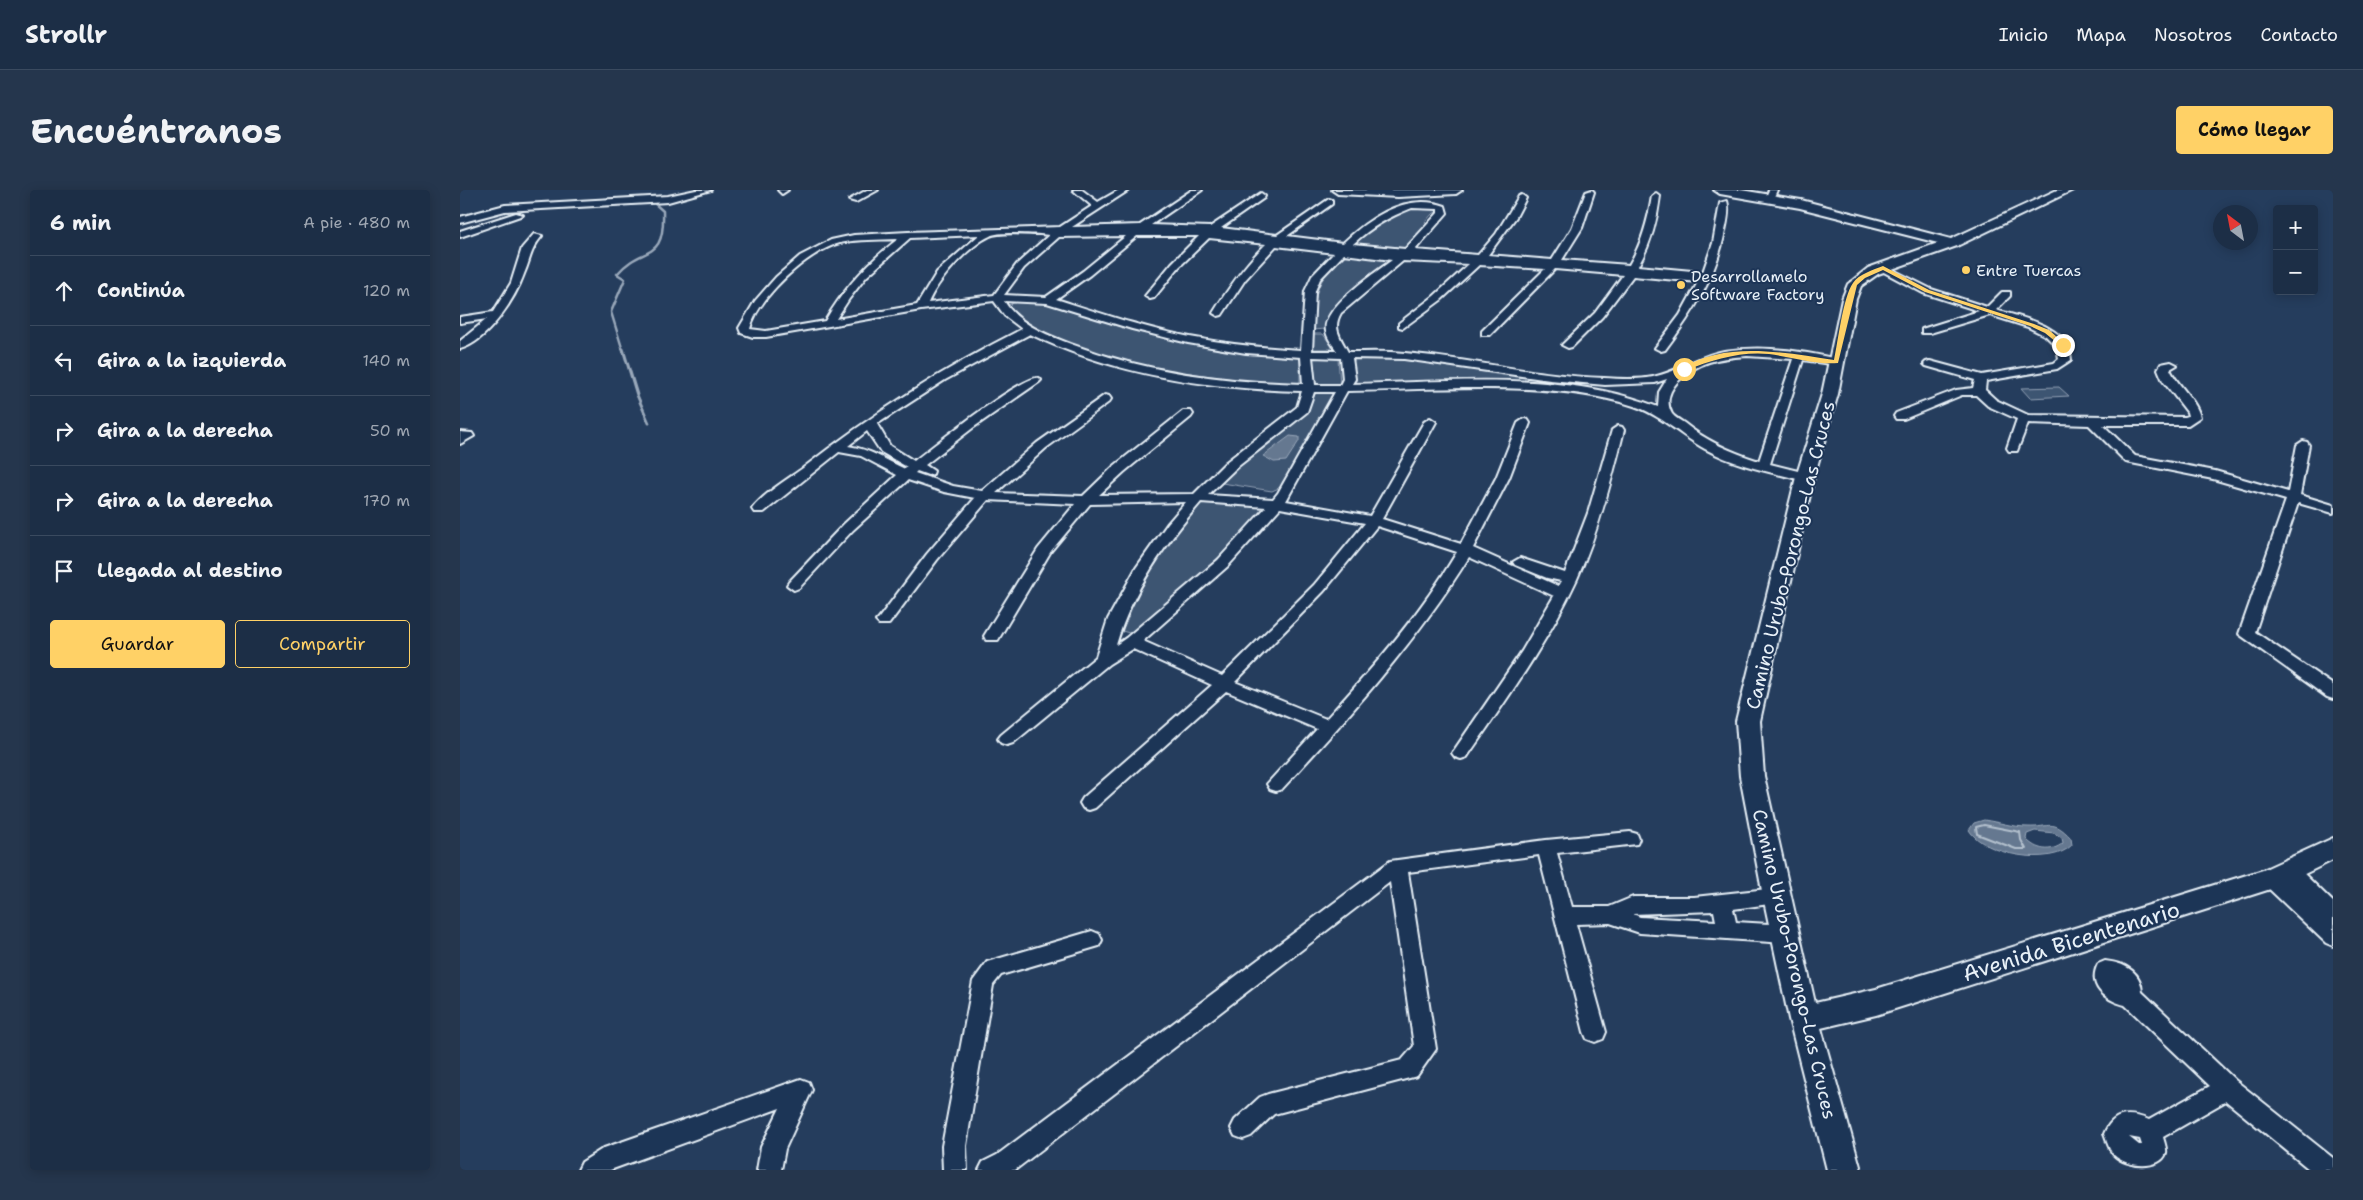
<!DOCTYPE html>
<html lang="es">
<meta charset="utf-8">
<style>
body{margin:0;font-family:"Shantell Sans",sans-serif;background:#25364d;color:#f1f3f6}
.controls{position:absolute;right:15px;top:15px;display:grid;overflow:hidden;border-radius:5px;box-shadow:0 2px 12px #0003}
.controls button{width:45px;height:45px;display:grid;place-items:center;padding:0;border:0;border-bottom:1px solid #3a4a5f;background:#1c2e46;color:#f1f3f6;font:25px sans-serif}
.compass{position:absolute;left:1753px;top:15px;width:45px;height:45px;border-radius:50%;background:#1c2e46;box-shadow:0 2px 12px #0003;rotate:328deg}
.stop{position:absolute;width:15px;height:15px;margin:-11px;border:4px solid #ffd166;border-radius:50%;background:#fff}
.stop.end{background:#ffd166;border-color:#fff;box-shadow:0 1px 5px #0008}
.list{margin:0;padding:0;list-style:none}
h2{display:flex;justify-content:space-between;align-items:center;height:65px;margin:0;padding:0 20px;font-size:21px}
h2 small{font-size:16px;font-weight:400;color:#a0a8b3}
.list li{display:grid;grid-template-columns:32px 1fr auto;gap:15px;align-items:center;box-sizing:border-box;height:70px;padding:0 20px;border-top:1px solid #3a4a5f}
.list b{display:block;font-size:19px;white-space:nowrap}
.list em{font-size:16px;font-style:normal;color:#a0a8b3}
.actions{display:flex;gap:10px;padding:15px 20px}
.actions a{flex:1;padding:11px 0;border:1px solid #ffd166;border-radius:5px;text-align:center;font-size:18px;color:#ffd166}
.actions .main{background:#ffd166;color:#111}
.icon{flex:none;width:28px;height:28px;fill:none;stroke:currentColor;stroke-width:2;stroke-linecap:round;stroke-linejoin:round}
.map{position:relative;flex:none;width:1873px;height:980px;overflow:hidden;border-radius:5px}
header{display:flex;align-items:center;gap:30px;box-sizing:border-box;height:70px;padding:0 25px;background:#1c2e46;border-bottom:1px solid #3a4a5f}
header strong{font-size:24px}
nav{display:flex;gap:28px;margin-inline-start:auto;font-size:18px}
.intro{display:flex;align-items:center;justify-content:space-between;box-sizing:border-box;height:120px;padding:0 30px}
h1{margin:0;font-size:35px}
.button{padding:12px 22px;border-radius:5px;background:#ffd166;color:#111;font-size:18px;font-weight:700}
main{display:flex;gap:30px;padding:0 30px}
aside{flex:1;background:#1c2e46;border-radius:5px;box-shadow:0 2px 12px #0003}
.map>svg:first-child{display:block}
</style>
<header>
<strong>Strollr</strong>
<nav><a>Inicio</a><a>Mapa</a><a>Nosotros</a><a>Contacto</a></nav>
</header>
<div class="intro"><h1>Encuéntranos</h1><a class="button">Cómo llegar</a></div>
<main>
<aside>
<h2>6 min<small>A pie · 480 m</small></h2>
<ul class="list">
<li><svg class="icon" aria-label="ahead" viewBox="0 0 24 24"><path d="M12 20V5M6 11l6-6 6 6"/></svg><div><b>Continúa</b></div><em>120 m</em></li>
<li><svg class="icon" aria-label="left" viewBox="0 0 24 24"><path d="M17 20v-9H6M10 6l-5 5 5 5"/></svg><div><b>Gira a la izquierda</b></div><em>140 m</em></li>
<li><svg class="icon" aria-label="right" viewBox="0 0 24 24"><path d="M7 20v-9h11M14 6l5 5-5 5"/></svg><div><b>Gira a la derecha</b></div><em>50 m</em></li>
<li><svg class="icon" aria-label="right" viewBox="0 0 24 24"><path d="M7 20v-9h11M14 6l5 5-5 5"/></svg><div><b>Gira a la derecha</b></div><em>170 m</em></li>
<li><svg class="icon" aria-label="arrive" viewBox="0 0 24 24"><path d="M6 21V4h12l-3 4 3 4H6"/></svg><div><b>Llegada al destino</b></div></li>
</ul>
<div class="actions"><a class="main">Guardar</a><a>Compartir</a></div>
</aside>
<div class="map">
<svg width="1873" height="980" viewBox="0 0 1873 980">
<rect width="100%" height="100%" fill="#253d5d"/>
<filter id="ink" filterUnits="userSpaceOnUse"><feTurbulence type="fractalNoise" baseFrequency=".02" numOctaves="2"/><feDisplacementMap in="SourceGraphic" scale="10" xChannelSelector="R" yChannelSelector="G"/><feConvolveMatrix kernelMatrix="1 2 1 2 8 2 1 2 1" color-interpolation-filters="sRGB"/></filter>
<g filter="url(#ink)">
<g fill="#3e5472" stroke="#93a2b5">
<polygon points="943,18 976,18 979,21 972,24 965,32 967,35 943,59 895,55 892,53"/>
<path d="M897,65L931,71L865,139L852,140C854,105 856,93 880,66Z"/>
<path d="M562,110C600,112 635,130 672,140C727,154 781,161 838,167L840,170V192C824,198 801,192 784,190C712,182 606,167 549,120L548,115Z"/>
<polygon points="853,144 863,144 872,157 871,159 852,159 850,145"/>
<path d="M904,166L964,170L1085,188L1088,190L1087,193L899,194C893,189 891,174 895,168Z"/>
<path d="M855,167L878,169L880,193C873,198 859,196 851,191L852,169Z"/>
<polygon points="1599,197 1609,206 1570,208 1561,198"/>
<polygon points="868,201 873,203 872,206 828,289 821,297 812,301 762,293 762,289 847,222 856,202"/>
<polygon points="741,311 798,314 803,319 762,364 679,439 669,443 659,440 678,398 707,353"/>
</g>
<g fill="#657890" stroke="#99a8ba" fill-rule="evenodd">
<polygon points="830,246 839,247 839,251 826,271 814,272 803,266"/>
<path d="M1524,630C1538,632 1553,637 1568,637C1590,638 1592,628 1611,648L1612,655C1591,677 1524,665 1509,640L1514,633ZM1575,641L1594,643L1602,648L1603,653C1591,663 1576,660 1566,649L1567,644Z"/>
</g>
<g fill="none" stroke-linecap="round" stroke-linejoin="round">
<polygon stroke="#b4c1ce" stroke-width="2" points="1524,635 1560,642 1561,650 1566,659 1556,659 1517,644 1516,637"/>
<path stroke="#99a8ba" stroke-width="2.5" d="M163,161L151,122L165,89L157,84C183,53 205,75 203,21L194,13"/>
<polyline stroke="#99a8ba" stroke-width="3" points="163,159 177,205 189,233"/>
<defs>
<g id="street">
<polygon points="236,0 251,0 208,12 45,21 0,33 0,27 45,15 208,6"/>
<polygon points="318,0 328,0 322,4"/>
<polygon points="407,0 418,0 396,12 389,10"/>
<path d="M613,0H622L638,12L659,0H669L612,37L680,35L732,0H742L691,35L750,37L801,3L805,6L804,8L761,38L817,45L869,9L872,10V14L827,46L883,53C909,28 947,2 985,16L987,23L955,60L1018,65L1036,44L1059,6L1062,5L1066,8L1056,27L1028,65L1092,70L1112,38L1126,2L1132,0L1134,2L1122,38L1102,70L1169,75C1182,53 1188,31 1192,6L1196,3L1200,6C1197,31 1191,54 1178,76L1243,82L1253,53L1260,13L1267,11C1270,20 1267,32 1265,41C1256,87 1233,123 1205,160L1201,161L1195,158L1220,125L1238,92L1173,86L1142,127L1112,157L1108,158L1102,155L1104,153L1135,123L1163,85L1095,79L1030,145H1022V141L1085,79L1019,75L981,110L943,138L939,137V133L974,106L1009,74L943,71L881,123C872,138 880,147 888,162C907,162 926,161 945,163C1012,169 1077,186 1144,188C1159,189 1179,190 1193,187C1218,182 1239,165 1264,161C1301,155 1345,161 1381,170V174L1377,175L1343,170L1310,274L1350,284L1352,287L1345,291C1311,282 1276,276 1245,259C1220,245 1201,225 1174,216C1090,189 975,200 887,201L826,311L910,326L964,232L970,228L976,232L922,329L1001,354L1036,288L1058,233L1064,229L1068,230L1070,233L1049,288L1013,358L1098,396L1101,391L1087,388L1055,375L1053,372L1060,368L1105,383L1128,323L1152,240L1158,236L1162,237L1164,240C1152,290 1138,342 1117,389C1088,452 1046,510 1007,567L1001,569L995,567L992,563L995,559L1062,461L1094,406L1009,367C956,452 890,525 822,599L816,601L810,599L807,594L857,539L766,501L635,618L629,620L623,618L620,613L623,608L752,495L673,459L649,474L553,553L547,555L541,553L538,549L541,545L636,467L648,429L676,378L708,333L726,312L630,314L591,361L538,450H526L524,446L578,359L615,314L528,310L477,370L429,434H419L416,431L419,428L467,364L515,308L484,302L448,290L393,340L339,398L334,400L327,395L329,392L384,334L437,285L401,266L379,262L304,322H294L292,319C303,304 328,289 343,278C411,225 483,179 562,139L545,126L534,111L461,120L306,147H293L281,143L279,138L295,111L316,87L340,66L371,50L394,45L448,42L600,37L632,16ZM952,18L978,19V23L945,59L893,54C911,37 929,27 952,18ZM580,44L589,45L557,74L534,105L468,113C478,90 507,57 530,46C539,41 569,44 580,44ZM519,45L477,82L457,115L376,129L389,109L406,87L450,48ZM666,46L623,81L586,107L544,105L564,78L599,47ZM677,46H739L712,73L685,106L690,109L694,108L719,77L749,48L806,54C785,74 768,99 753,123L758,126L762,125L785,90L816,56L874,63L852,86L845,101L841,160C803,158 767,154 730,147C684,138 640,123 596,109L630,85ZM438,49C408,72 384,98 365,131L306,141L290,139C298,107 348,61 380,53C398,49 419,50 438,49ZM884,64L932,70C915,83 861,118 866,141C867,148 873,155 877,161H852L855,101L860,89ZM544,111L587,113L672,139L728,153L786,163L841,167L843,194C763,192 686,182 611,154C587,145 558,134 544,111ZM570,144C654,185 749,199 842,201L837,217L766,272L734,304L639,305L664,282L731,227L733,224L731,221H723L654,276L623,306L536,303L586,258L649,212L651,209L649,206L645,205L577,253L522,301L493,296L455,283L457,281L468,285L473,284L474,281L465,275L514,237L579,192L581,190L579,188C564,184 471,258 454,271L430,256L417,234L485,190ZM1287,166L1333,169L1299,271C1271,262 1246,251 1224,233C1220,230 1215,228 1212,224C1198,200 1230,178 1249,172C1262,168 1274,167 1287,166ZM852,167L881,168L883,189L880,195H855ZM892,168L944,169L1090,190L1145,195L1195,193L1207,189L1199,202L1198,217C1105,180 990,192 892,194L895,189ZM854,202H875L818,303L813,309L748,305L776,278L847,222ZM407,241L421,262L447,277L445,279C425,270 410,259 388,256ZM741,312L806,317L758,370L666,448L656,455C672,401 704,355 741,312ZM820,318L905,333L854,395L762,486L683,451L768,376ZM917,336L997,362C961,423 914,477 866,529L775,492L864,401Z"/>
<polygon points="1309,0 1317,0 1313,9 1306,7"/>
<polygon points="56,23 63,25 0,47 0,41"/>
<path d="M74,44L82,46C70,60 71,68 64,84C55,109 27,152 0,159V151L27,129L0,133V127L33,122L51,93L62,58Z"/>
<path d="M1423,75L1471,99L1527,117L1542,102H1550V106L1536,120C1562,128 1609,135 1611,170L1597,179L1526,191L1525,200L1536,210L1568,225L1725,227L1728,226L1727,222L1703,191L1698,179L1701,174L1711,172L1717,175L1710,179C1717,195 1737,211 1740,227L1728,235H1643L1675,266L1755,281L1828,302L1837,255L1843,251L1847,252L1849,255L1840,305L1873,315V323L1838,313L1795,442L1873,495V509L1867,507L1779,444L1826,310L1753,289L1666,272L1629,235L1568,233L1557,261H1549L1547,258L1557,229L1528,216L1516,205H1502L1444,229H1436L1434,226L1436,223L1496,200L1513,198L1515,190L1466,176L1464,174L1466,172L1470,171L1522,185L1594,173L1599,169L1597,157L1586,146L1568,137L1530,125L1470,143H1462V139L1519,121L1463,103L1420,80L1418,78Z"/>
<polygon points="0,242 12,243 14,246 0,254"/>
<path d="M1170,642L1177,644L1179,649L1177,654L1097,663L1112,717H1149L1173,707H1234L1317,698L1324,700L1327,706L1324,712L1273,719L1276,732L1325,735L1332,738L1335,744L1332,750L1325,753L1180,743L1150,733L1116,734L1146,842L1143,849L1135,852L1127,849L1124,842L1079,665L948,682L976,859L957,886L814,924L791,946L783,949L775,946L771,938L775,930L800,907L808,904L942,870L954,856L930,692L555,980H519L523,972L537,965L930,671L1086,650ZM1254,721L1256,731L1180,727L1173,724Z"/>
<polygon points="1828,672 1835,675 1873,712 1873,756 1866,753 1804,694 1801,688 1804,682 1811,680 1823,687 1818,680 1821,675"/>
<polygon points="632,741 639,744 642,750 639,756 541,785 533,795 506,956 507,980 483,980 482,956 513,791 527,772"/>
<path d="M1645,771C1664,773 1681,781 1682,802L1775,890L1873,968V980H1850L1766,911L1703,947C1704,952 1707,958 1706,963C1701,980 1667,978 1654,965C1649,960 1647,951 1644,944C1653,922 1669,922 1689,930L1750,896L1665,815C1645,810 1627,796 1638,774ZM1669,947L1680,949L1682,955H1679Z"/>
<polygon points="341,889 349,892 352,900 325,959 321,980 297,980 301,957 320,918 150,980 118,980 122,972 144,958"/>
</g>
<g id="secondary">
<polygon points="872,0 1002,0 996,4 938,7 878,4"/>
<polygon points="1254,0 1281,0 1341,10 1491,49 1597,0 1613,0 1497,56 1418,84 1401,96 1396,109 1378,204 1354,287 1300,531 1304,586 1355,813 1416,799 1803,680 1873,648 1873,670 1820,696 1416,825 1361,838 1401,980 1367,980 1329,829 1303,706 1280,586 1276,531 1336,287 1362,204 1382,109 1388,94 1408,78 1478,53 1340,18 1260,4"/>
</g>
</defs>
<use href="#street" stroke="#e8f1f8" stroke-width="4"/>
<use href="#secondary" stroke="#e8f1f8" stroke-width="4"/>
<use href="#street" fill="#1d3557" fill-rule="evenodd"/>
<use href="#secondary" fill="#1d3557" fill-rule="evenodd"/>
</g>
</g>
<path fill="#ffd166" d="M1423,76L1469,100L1574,134L1589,140L1606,155L1601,156L1585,143L1570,136L1465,102L1423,80L1405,88L1397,95L1378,173C1356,175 1332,167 1309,164C1281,161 1252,170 1226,180L1221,179C1265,150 1326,163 1374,170C1378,152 1383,107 1393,93C1399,84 1413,80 1423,76Z"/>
<g fill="#ffd166" stroke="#1d3557" stroke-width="2">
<circle cx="1506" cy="80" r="5"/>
<circle cx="1221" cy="95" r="5"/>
</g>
<g text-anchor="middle" stroke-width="4" stroke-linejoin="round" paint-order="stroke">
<g font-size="16" fill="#e8f1f8" stroke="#1d3557" text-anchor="start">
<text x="1516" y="86">Entre Tuercas</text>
<text x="1231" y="92">Desarrollamelo<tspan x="1231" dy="18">Software Factory</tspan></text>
</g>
<g font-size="19" fill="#e8f1f8" stroke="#1d3557">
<text transform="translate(1330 365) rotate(-76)" y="7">Camino Urubo-Porongo-Las Cruces</text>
<text transform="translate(1335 774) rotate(77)" y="7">Camino Urubo-Porongo-Las Cruces</text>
</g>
<g font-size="22" fill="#e8f1f8" stroke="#1d3557">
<text transform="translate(1611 751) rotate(-17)" y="8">Avenida Bicentenario</text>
</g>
</g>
</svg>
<div class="controls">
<button>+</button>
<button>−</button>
</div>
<svg class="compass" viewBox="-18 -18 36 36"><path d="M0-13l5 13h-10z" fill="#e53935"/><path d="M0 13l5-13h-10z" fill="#a0a8b3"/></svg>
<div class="stop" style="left:1224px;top:179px"></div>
<div class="stop end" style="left:1603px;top:155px"></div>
</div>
</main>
